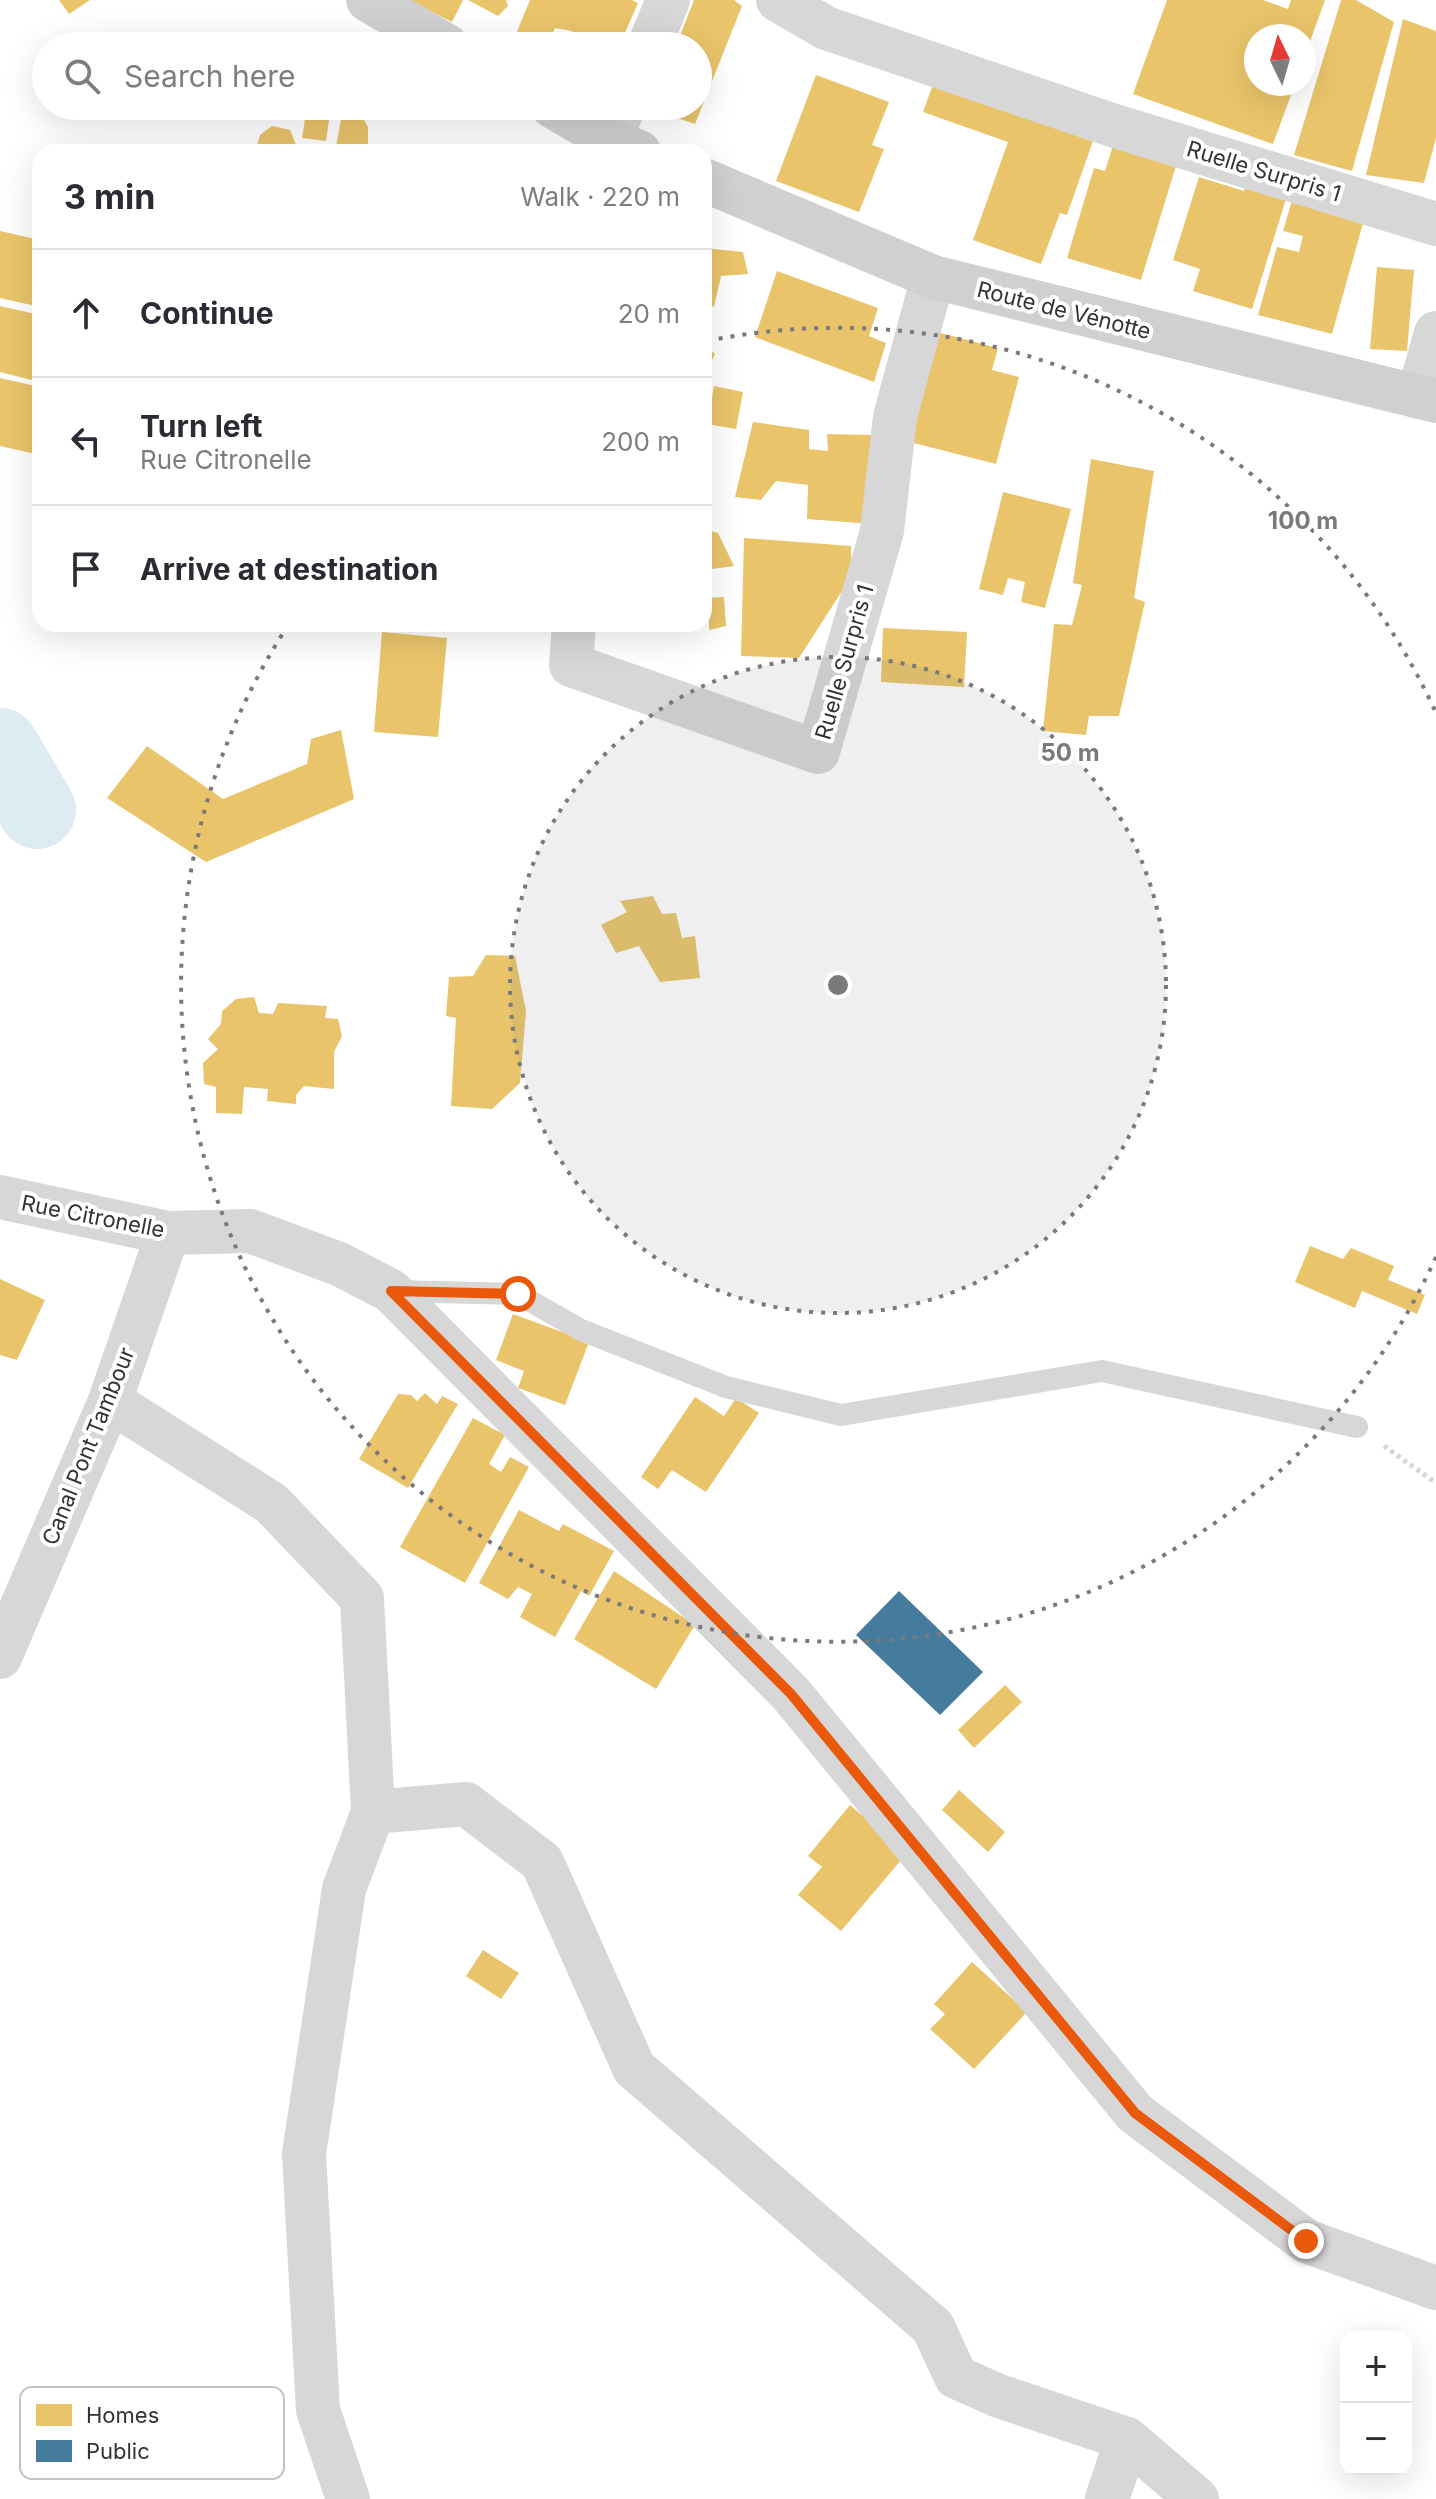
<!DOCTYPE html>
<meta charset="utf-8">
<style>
body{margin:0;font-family:Inter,sans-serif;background:#f7f7f7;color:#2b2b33}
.controls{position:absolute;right:24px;bottom:24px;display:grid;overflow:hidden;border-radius:16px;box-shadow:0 8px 32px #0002}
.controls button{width:72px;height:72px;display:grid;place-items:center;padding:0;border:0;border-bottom:2px solid #e1e1e2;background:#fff;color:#2b2b33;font:40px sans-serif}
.compass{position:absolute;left:1244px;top:24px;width:72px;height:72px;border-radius:50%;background:#fff;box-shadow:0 8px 32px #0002;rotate:355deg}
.stop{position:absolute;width:24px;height:24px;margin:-18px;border:6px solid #ea580c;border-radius:50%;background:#fff}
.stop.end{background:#ea580c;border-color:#fff;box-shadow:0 2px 8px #0008}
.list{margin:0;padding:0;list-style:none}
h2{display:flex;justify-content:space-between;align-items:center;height:104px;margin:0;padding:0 32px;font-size:34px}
h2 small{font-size:26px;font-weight:400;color:#7c7c81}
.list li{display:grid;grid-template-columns:52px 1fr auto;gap:24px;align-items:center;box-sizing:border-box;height:128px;padding:0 32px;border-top:2px solid #e1e1e2}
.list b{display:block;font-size:30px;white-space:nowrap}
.list p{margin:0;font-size:26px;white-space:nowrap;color:#7c7c81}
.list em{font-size:26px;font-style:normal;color:#7c7c81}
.icon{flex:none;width:44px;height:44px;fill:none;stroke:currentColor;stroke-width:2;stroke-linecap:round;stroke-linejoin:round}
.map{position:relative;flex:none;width:1436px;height:2499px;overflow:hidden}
.search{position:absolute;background:#fff;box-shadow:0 8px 32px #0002;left:32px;top:32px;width:680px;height:88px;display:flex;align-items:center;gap:20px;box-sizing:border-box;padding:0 28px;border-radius:44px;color:#7c7c81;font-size:30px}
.panel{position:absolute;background:#fff;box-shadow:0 8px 32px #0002;left:32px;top:144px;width:680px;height:488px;border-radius:24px}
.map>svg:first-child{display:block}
</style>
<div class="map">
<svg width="1436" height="2499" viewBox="0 0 1436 2499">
<rect width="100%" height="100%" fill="#fff"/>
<g fill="#e9c46a">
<polygon points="59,0 90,0 69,14"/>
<polygon points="408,0 463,0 452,22"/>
<polygon points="468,0 506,0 508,6 498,16"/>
<polygon points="530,0 632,0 638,3 619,46 570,46 572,31 555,28 547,46 511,46"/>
<polygon points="694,0 734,0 742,6 695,124 650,109 651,106 698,106 698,46 676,46"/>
<polygon points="1167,0 1263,0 1288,9 1291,0 1325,0 1304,58 1304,36 1256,36 1256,84 1295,84 1273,144 1133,94"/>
<polygon points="1341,0 1356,0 1394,22 1352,171 1294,155"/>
<polygon points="1403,19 1436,31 1436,138 1424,183 1366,175"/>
<polygon points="816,75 889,102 872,145 884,149 859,212 776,181"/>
<polygon points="936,76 1093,141 1067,215 1060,213 1041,264 973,240 1008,142 923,112"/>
<polygon points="307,106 331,106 326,141 302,138"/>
<polygon points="349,109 359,111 368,127 368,152 335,152 341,120"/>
<polygon points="272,126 290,130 299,152 255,152 260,135"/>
<polygon points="1116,136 1179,156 1141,280 1067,258 1094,168 1105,171"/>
<polygon points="1250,173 1290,186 1252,309 1193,291 1200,269 1173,260 1199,177 1244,191"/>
<polygon points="1295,190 1367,209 1332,334 1258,315 1277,247 1299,252 1303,236 1283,231"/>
<polygon points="0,231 40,240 40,307 0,298"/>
<polygon points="704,248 743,252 748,274 721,276 714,307 704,304"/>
<polygon points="1377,267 1414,270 1407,351 1370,349"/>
<polygon points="777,271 878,308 869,336 886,343 874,382 755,337"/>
<polygon points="0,306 40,315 40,382 0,372"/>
<polygon points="937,332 998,348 992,370 1019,377 996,464 898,439"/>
<polygon points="704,344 715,354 704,378"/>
<polygon points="0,378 40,387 40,455 0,446"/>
<polygon points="714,386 743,392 736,429 707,424"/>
<polygon points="753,422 809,430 809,449 828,451 827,434 871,435 872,524 807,519 808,485 776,481 761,500 735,497"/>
<polygon points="1091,459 1154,471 1134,598 1145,602 1119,716 1089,716 1086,735 1043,731 1054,624 1072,625 1082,585 1073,583"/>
<polygon points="1003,492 1071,509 1045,608 1021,602 1025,582 1008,578 1003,595 979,589"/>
<polygon points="704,529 718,533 734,566 704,570"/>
<polygon points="744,538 851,546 851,577 799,658 741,656"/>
<polygon points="704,587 707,598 724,597 726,626 709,630 709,618 704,617"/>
<polygon points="883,628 967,632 964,687 881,682"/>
<polygon points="382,632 447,638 438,737 374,732"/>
<polygon points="341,730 354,799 206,862 107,798 147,746 223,799 307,764 311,739"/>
<polygon points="653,896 662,914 676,913 682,938 695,936 700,978 660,982 639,946 616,953 601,925 627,912 620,901"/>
<polygon points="486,955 515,956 526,1011 520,1083 492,1109 451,1106 456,1018 446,1016 449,977 473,976"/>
<polygon points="254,997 259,1013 273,1014 278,1003 327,1006 325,1018 338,1019 342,1036 334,1052 334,1089 304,1086 296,1095 296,1104 267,1101 268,1089 244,1087 242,1114 216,1113 216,1087 204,1084 203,1063 218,1049 208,1039 221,1024 222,1011 236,999"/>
<polygon points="1310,1246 1343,1259 1351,1248 1394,1266 1388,1280 1425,1295 1417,1314 1362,1291 1355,1308 1295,1282"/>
<polygon points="0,1279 45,1300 17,1360 0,1355"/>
<polygon points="513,1314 589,1342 565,1405 518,1388 524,1371 496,1360"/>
<polygon points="425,1393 437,1404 442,1396 458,1404 408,1488 359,1459 398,1394 411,1395 417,1401"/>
<polygon points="695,1397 724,1416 736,1398 759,1413 706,1492 672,1470 658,1489 641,1477"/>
<polygon points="473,1418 505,1435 489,1464 501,1472 510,1457 529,1467 465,1583 400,1547"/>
<polygon points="519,1510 559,1531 563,1524 614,1551 589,1596 581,1591 555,1637 520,1617 532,1594 518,1587 508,1599 479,1583"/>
<polygon points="614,1571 695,1625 656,1689 574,1639"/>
<polygon points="1005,1685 1022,1702 974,1748 958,1730"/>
<polygon points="959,1790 1005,1832 988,1852 942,1810"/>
<polygon points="850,1805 907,1853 841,1931 798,1895 822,1867 808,1856"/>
<polygon points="483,1950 519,1973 501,1999 466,1976"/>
<polygon points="972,1962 1027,2012 974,2069 930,2029 945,2014 934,2004"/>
</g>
<polygon fill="#457b9d" points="899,1591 983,1672 940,1715 856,1635"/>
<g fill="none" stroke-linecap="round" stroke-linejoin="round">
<polyline stroke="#ddebf3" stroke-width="78" points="0,747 37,810"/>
<polyline stroke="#d6d6d6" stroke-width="5" stroke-dasharray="4 4" stroke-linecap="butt" points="1384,1446 1436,1483"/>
<polyline stroke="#d7d7d7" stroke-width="22" points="392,1291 518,1294 581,1330 726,1387 841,1415 1102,1371 1357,1427"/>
<g stroke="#d7d7d7" stroke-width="44">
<polyline points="778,0 826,28 1115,126 1436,224"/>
<polyline points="649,46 668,0"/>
<polyline points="609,152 610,140 624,106"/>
<polyline points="1418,397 1436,333"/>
<polyline points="574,624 571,665 818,752 882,531 895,417 933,277"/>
<polyline points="0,1197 168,1233 250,1231 339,1264 391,1291 791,1694 1135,2113 1306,2241 1436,2288"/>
<polyline points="110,1401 271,1503 362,1598 373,1812 344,1889 304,2154 318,2410 348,2499"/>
<polyline points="0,1657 110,1401 168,1233"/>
<polyline points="373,1812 466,1804 542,1862 634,2068 933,2327 956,2377 999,2396 1127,2439 1197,2499"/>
<polyline points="1107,2499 1127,2439"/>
</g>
<g stroke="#d0d0d0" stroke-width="44">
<polyline points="368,0 447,46"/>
<polyline points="552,106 610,140 639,152"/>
<polyline points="704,180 933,277 1436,401"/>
</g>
</g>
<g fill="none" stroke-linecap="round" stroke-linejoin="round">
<polyline stroke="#ea580c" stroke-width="10" points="518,1294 391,1291 791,1694 1135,2113 1306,2241"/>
</g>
<circle cx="838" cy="985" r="328" fill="#7a7a7a" fill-opacity=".12"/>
<g fill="none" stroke="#7a7a7a" stroke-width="4" stroke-dasharray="4 8">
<circle cx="838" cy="985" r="328"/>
<path d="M1436 1257A657 657 0 1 1 287 627M707 341A657 657 0 0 1 1436 713"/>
</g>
<g text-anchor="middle" stroke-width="8" stroke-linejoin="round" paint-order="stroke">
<g font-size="22" fill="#333" stroke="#fff">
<text transform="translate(1264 171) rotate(17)" y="8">Ruelle Surpris 1</text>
<text transform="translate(1064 310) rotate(14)" y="8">Route de Vénotte</text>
<text transform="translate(844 662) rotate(-74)" y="8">Ruelle Surpris 1</text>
<text transform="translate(93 1216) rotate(11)" y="8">Rue Citronelle</text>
<text transform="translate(88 1446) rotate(-68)" y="8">Canal Pont Tambour</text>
</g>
</g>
<rect x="20" y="2387" width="264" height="92" rx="12" fill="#fff" stroke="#c2c2c2" stroke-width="2"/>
<rect x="36" y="2404" width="36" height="22" fill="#e9c46a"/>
<rect x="36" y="2440" width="36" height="22" fill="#457b9d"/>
<g font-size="22" fill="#333">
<text x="86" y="2423">Homes</text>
<text x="86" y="2459">Public</text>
</g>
<circle cx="838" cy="985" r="12" fill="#7a7a7a" stroke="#fff" stroke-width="4"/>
<g font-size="24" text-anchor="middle" font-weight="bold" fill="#7a7a7a" stroke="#fff" stroke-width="8" stroke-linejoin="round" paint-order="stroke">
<text x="1303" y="529">100 m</text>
<text x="1070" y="761">50 m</text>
</g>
</svg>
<div class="controls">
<button>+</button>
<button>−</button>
</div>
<svg class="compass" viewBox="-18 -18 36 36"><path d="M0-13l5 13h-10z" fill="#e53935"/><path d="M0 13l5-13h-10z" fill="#7c7c81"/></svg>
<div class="stop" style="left:518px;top:1294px"></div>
<div class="stop end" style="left:1306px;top:2241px"></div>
<div class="search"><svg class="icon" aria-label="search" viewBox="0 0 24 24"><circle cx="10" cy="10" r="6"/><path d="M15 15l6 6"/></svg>Search here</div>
<section class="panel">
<h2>3 min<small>Walk · 220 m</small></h2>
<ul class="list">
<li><svg class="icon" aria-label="ahead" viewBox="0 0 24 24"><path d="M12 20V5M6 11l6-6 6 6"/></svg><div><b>Continue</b></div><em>20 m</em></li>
<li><svg class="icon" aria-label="left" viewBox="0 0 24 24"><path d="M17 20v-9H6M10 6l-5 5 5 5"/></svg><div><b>Turn left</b><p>Rue Citronelle</p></div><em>200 m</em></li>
<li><svg class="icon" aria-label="arrive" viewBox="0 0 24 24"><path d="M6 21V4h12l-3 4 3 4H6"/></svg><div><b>Arrive at destination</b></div></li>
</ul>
</section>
</div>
